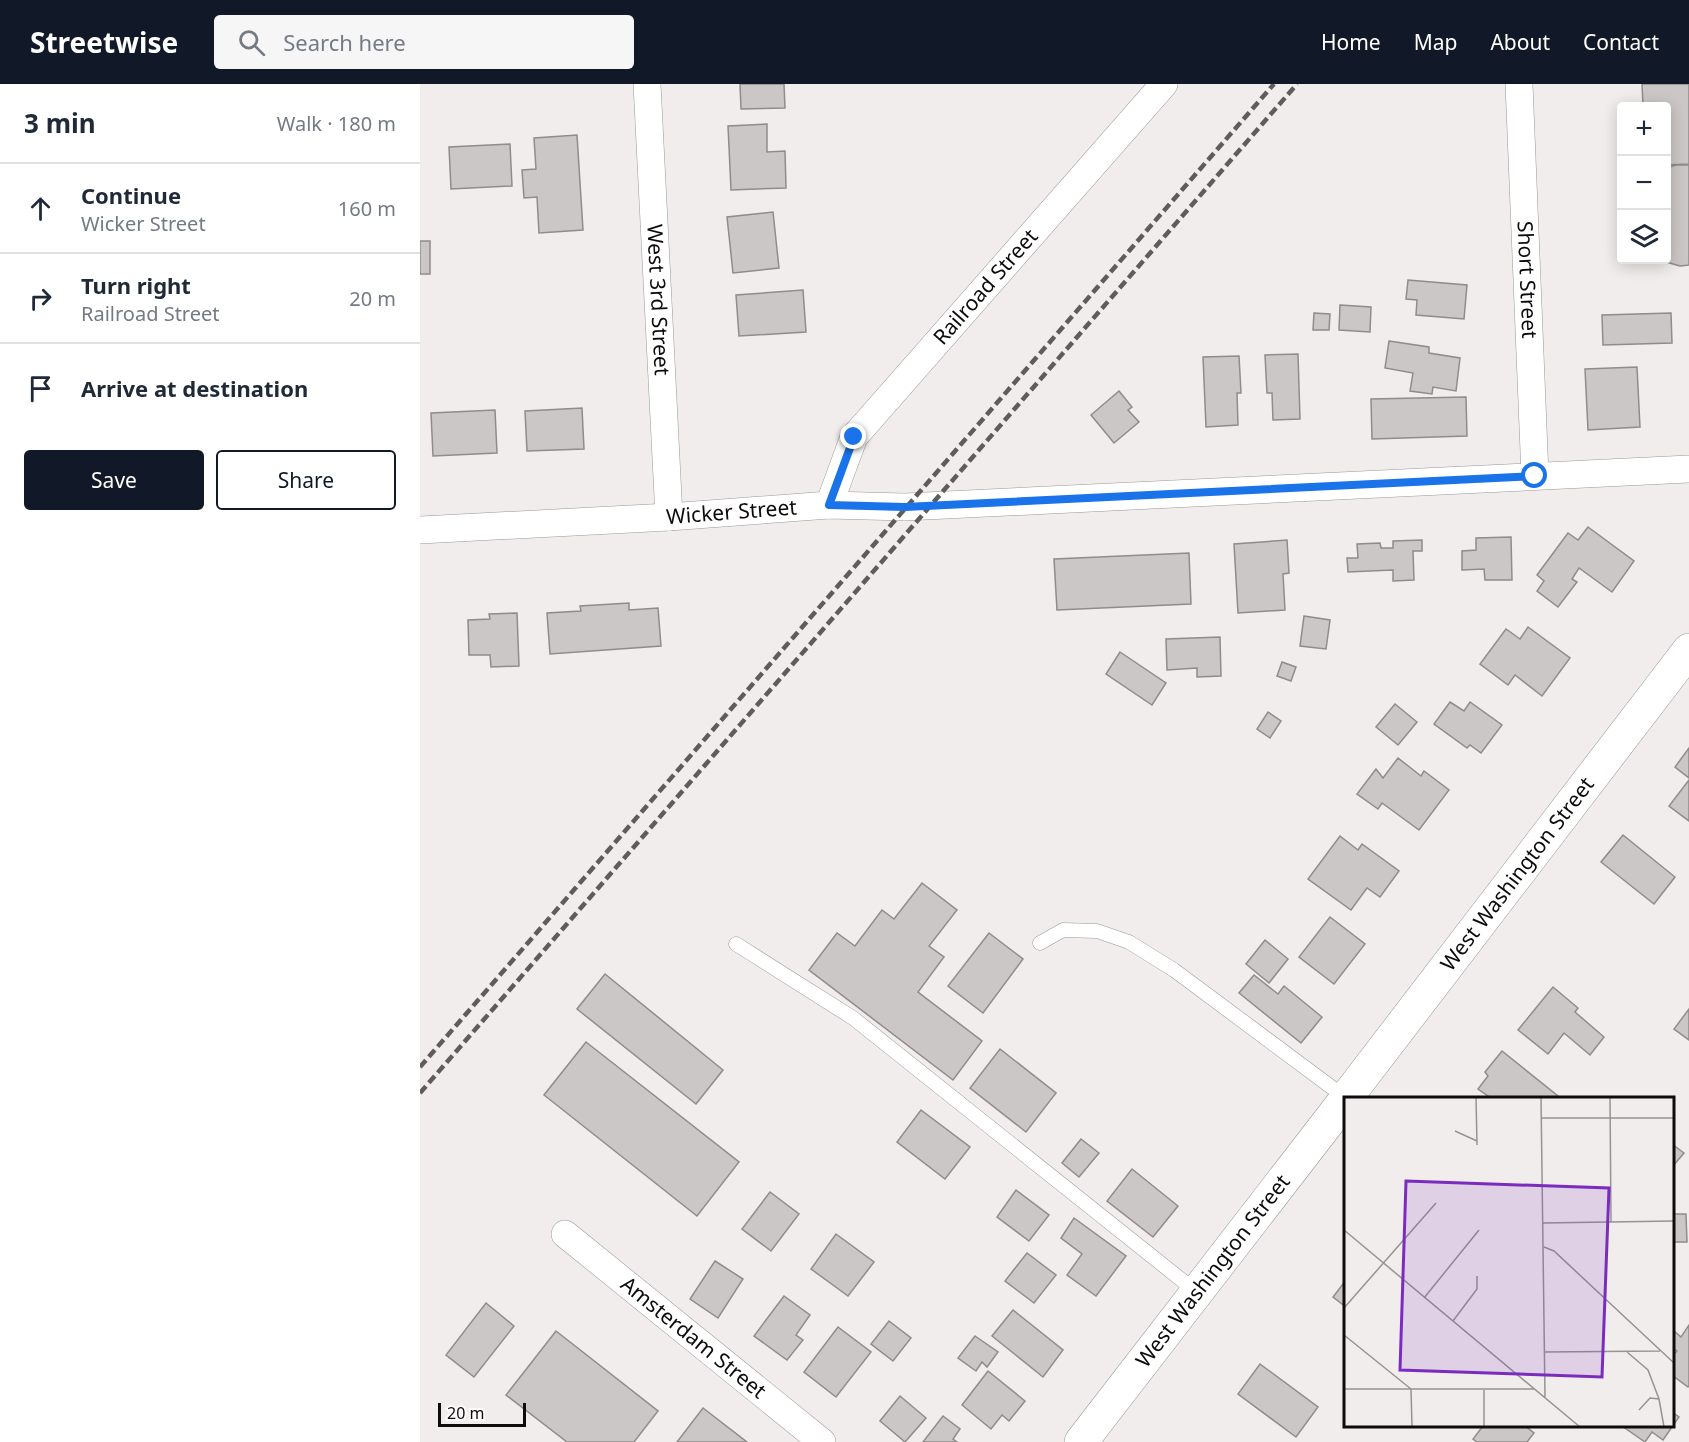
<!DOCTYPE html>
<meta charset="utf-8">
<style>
body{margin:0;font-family:"Noto Sans",sans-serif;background:#f6f6f7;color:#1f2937}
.controls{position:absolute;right:18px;top:18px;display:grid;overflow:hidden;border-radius:6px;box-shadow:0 3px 15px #0003}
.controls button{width:54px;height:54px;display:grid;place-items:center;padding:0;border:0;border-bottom:2px solid #e0e1e3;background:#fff;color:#1f2937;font:30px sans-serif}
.scale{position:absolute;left:18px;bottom:15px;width:88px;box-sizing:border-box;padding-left:6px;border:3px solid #0d0b0b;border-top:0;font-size:16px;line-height:21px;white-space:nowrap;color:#0d0b0b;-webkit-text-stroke:4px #fffafb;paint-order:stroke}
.stop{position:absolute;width:18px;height:18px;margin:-14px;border:4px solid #1a73e8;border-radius:50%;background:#fff}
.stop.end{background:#1a73e8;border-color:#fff;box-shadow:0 2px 6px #0008}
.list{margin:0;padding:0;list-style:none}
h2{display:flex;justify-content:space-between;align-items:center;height:78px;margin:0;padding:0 24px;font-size:26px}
h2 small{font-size:20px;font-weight:400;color:#747a83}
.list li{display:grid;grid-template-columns:39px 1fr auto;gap:18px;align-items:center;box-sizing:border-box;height:90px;padding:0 24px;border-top:2px solid #e0e1e3}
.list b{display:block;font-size:22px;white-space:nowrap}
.list p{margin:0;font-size:20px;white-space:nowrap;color:#747a83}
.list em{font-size:20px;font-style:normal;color:#747a83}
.actions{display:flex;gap:12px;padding:18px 24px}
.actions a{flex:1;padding:14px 0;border:2px solid #111827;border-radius:6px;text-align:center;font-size:21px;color:#111827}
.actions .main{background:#111827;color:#fff}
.icon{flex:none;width:33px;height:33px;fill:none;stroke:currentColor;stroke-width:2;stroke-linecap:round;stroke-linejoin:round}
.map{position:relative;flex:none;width:1269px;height:1358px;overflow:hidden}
header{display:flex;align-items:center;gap:36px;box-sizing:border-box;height:84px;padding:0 30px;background:#111827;color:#fff}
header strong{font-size:28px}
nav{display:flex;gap:33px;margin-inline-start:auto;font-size:21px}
.search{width:420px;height:54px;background:#f6f6f7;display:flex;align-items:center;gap:15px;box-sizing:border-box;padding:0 21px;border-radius:6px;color:#747a83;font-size:22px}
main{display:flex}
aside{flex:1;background:#fff}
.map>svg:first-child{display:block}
</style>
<header>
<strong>Streetwise</strong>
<div class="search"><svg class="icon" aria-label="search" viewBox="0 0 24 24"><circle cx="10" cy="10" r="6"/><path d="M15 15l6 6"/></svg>Search here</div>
<nav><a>Home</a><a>Map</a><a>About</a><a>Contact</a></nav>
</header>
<main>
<aside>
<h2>3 min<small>Walk · 180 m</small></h2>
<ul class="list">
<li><svg class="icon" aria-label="ahead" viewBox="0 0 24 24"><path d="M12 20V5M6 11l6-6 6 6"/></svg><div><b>Continue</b><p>Wicker Street</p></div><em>160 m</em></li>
<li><svg class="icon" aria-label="right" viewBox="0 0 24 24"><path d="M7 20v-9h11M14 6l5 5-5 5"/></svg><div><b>Turn right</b><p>Railroad Street</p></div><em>20 m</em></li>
<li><svg class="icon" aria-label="arrive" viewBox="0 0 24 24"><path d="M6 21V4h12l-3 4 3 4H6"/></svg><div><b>Arrive at destination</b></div></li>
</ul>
<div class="actions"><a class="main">Save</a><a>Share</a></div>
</aside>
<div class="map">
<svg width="1269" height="1358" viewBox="0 0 1269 1358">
<rect width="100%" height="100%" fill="#f1eded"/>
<g fill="#cbc7c6" stroke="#8f8c8b" stroke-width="1.5">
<polygon points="320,0 364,0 365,24 321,25"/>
<polygon points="1222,0 1269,0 1269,80 1246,81 1246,22 1223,22"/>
<polygon points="347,40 347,68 365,67 366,104 311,106 308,42"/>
<polygon points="157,51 163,146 119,149 117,113 104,114 102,86 116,85 114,54"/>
<polygon points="90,60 92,102 31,105 29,63"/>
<polygon points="1256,81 1269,81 1269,181 1260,182 1239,176 1246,176 1246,84"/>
<polygon points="353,128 359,184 313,189 307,133"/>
<rect x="0" y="157" width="10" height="33"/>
<polygon points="988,196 1047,201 1044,235 996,231 997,216 986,215"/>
<polygon points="383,206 386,248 319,252 316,211"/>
<polygon points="920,221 951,223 950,248 919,246"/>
<polygon points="894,229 910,230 909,246 893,246"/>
<polygon points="1251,229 1252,259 1183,261 1182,231"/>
<polygon points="969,257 1009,263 1009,269 1040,274 1036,307 1013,303 1012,310 990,307 993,289 965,284"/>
<polygon points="878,270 880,335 853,336 852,309 847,309 845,271"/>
<polygon points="819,272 821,309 817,309 818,341 786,343 783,273"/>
<polygon points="1217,283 1220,343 1168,346 1165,285"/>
<polygon points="699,307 712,323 708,326 719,338 694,359 671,331"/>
<polygon points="1046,313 1047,352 952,355 951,315"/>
<polygon points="162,324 164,365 107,367 105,327"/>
<polygon points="75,326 77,369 13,372 11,329"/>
<polygon points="1168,443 1214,477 1192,508 1159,484 1152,495 1157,498 1138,523 1117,507 1124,497 1117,491 1148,449 1158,456"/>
<polygon points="1091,453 1092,496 1065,496 1064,485 1042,486 1042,467 1056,466 1056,454"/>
<polygon points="867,456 869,489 863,490 865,526 818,529 814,460"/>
<polygon points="1002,456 1002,467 993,467 994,496 973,497 973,486 928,488 927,474 938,474 937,460 960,459 961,464 973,464 973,457"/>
<polygon points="769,469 771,520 637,526 634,475"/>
<polygon points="209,519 209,526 238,524 241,562 130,570 127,529 161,527 160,522"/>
<polygon points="97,529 99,582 71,583 70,571 49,571 48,536 70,535 69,530"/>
<polygon points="884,532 910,536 906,565 880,562"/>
<polygon points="1108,543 1150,574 1122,612 1095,591 1088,601 1060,580 1086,545 1100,555"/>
<polygon points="800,553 801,592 777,593 777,584 747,586 746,555"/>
<polygon points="700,568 746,599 732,621 686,590"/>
<polygon points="862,578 876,583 871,597 857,592"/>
<polygon points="1030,618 1044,627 1050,618 1082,641 1061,669 1050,661 1047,664 1014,640"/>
<polygon points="975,620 997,638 978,661 956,643"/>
<polygon points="848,628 861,637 850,654 837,645"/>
<polygon points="1269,664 1269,694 1255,683"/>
<polygon points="978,674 1001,692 1004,687 1029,706 999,746 962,719 958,725 937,710 956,685 963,694"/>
<polygon points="1269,696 1269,737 1249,722"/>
<polygon points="1203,751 1255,793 1234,820 1181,778"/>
<polygon points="920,752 938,766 942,760 979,787 960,813 947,804 931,826 888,795"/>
<polygon points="502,799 537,826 509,862 524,873 498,908 562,957 533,996 389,886 417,849 435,862 462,826 474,835"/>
<polygon points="910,833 945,860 914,900 879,873"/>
<polygon points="569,849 603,875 563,929 528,902"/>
<polygon points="845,856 868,875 849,899 826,880"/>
<polygon points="185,890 303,986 276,1020 157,925"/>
<polygon points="834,891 858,910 864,902 902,933 881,959 819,909"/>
<polygon points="1133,903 1158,924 1155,928 1184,953 1170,971 1144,949 1128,970 1098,946"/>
<polygon points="1269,925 1269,956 1254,945"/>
<polygon points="166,958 319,1078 277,1132 124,1011"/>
<polygon points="580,965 636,1009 606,1048 550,1004"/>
<polygon points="1082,967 1138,1012 1135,1014 1071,1014 1058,1005 1068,992 1065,988"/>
<polygon points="501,1026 550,1063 525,1095 477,1058"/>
<polygon points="661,1055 679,1069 659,1093 642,1079"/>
<polygon points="1252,1060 1264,1069 1253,1082 1252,1082"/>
<polygon points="712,1085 758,1122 733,1153 687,1117"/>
<polygon points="596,1106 629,1131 609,1157 577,1133"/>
<polygon points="350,1108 379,1130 351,1167 322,1145"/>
<polygon points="1252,1130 1266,1130 1267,1158 1252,1158"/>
<polygon points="654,1134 706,1172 676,1212 647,1191 662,1170 641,1154"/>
<polygon points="416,1150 454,1178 428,1212 391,1185"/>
<polygon points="607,1169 636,1191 614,1219 585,1197"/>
<polygon points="295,1177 323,1195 298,1234 270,1215"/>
<polygon points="926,1196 926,1223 913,1213"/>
<polygon points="364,1212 390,1231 376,1251 383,1256 367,1276 334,1252"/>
<polygon points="66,1219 94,1242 54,1293 26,1271"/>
<polygon points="593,1226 643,1266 623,1293 572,1252"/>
<polygon points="469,1237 491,1254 473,1277 451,1260"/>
<polygon points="1269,1241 1269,1302 1268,1303 1252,1291 1252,1272 1257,1267 1252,1263 1252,1249 1254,1247 1261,1253"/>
<polygon points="418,1243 451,1268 416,1313 384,1288"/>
<polygon points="136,1247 238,1327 214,1358 147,1358 86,1311"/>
<polygon points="555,1252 578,1268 567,1283 562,1278 556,1287 538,1274"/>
<polygon points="840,1280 898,1323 876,1353 818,1310"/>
<polygon points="568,1287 605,1317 589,1337 582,1331 571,1345 542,1321"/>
<polygon points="480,1312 506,1334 485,1358 460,1337"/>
<polygon points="283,1324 327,1358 257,1358"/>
<polygon points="1252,1328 1259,1333 1243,1356 1232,1348 1225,1358 1202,1342 1252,1342"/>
<polygon points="523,1332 540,1345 533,1355 537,1358 503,1358"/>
<polygon points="1063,1342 1105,1342 1114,1349 1107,1358 1057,1358 1053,1355"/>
</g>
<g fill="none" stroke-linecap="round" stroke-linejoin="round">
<defs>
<g id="service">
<polyline points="620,859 643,846 677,847 709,858 754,886 926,1014"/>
<polyline points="316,860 433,934 778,1209"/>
</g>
<g id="minor">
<path id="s1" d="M227,0L249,433"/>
<path id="s2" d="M1099,0L1115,392"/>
<path id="s3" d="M409,421L434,353L744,0"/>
<path id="s4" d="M0,446L249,433L409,421L485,423L1269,385"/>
<path id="s5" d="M145,1150L402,1358"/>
</g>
<g id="secondary">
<path id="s6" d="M926,1014L1269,566"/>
<path id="s7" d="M661,1358L926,1015"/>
</g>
</defs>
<use href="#service" stroke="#9c9798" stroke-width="15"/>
<use href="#minor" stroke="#9c9798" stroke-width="28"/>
<use href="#secondary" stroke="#9c9798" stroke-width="34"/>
<use href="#service" stroke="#fff" stroke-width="14"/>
<use href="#minor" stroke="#fff" stroke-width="27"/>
<use href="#secondary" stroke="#fff" stroke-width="33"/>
<g stroke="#5e5c5c" stroke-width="4.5" stroke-dasharray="9 4.5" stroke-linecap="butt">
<polyline points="0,983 854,0"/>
<polyline points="0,1009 877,0"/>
</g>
</g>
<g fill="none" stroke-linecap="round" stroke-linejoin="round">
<polyline stroke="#1a73e8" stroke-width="8" points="434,353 409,421 485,423 1115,392"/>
</g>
<g text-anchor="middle" stroke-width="4.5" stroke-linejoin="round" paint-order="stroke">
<g font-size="21" fill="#0d0b0b" stroke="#fffafb">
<text dy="7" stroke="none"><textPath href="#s2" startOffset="196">Short Street</textPath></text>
<text dy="7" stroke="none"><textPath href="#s3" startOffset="272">Railroad Street</textPath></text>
<text dy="7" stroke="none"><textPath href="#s1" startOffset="216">West 3rd Street</textPath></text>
<text dy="7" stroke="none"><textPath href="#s4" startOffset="312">Wicker Street</textPath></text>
<text dy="7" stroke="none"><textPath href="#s6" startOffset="282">West Washington Street</textPath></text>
<text dy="7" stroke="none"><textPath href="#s7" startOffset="216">West Washington Street</textPath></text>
<text dy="7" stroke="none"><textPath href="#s5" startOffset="165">Amsterdam Street</textPath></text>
</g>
</g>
<g transform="translate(924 1013)">
<rect width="330" height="330" fill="#f1eded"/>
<path fill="none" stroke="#969393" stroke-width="1.5" d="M132,0L133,48M197,0L201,300M266,0L267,125M197,21H330M111,34L133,44M199,126L330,124M0,133L236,330M200,150L210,154L330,266M80,201L135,133M0,211L92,106M109,224L133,192V179M0,238L67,292L68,330M201,255L316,254M283,255L304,273L315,302M0,292H190M140,293V330M295,313L306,301L315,302L320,330"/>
<path fill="#7b2cbf" fill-opacity="0.15" stroke="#7b2cbf" stroke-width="3" d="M62,84L265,91L258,280L56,273Z"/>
<rect width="330" height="330" fill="none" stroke="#0d0b0b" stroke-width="3"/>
</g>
</svg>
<div class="controls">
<button>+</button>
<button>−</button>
<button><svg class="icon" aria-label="layers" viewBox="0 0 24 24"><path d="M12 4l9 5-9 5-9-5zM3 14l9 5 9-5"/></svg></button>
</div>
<div class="scale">20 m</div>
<div class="stop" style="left:1115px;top:392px"></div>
<div class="stop end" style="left:434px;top:353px"></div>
</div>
</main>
